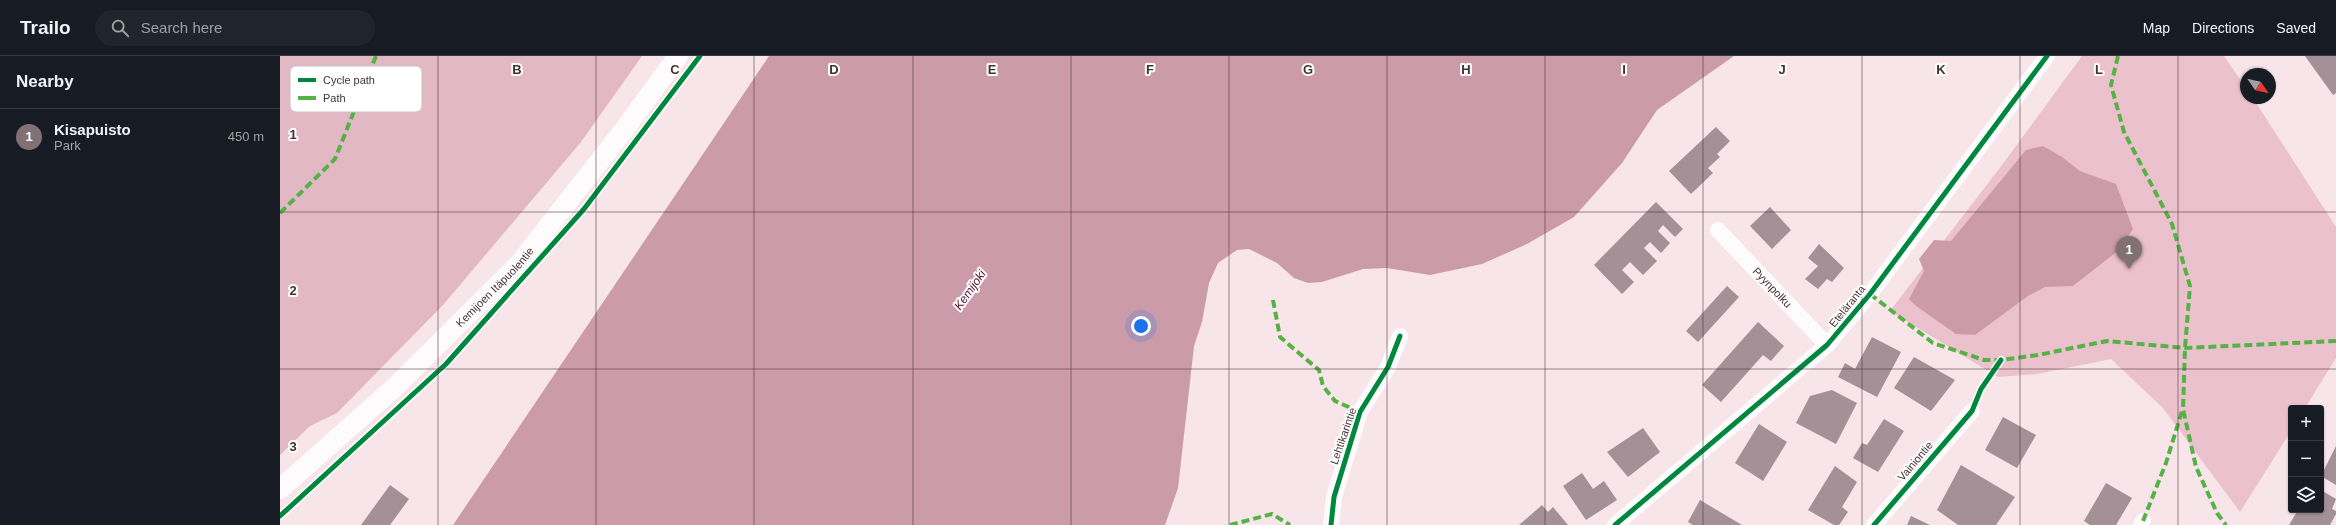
<!DOCTYPE html>
<meta charset="utf-8">
<style>
body{margin:0;font-family:Arial,sans-serif;background:#20242c;color:#f1f3f6}
.controls{position:absolute;right:12px;bottom:12px;display:grid;overflow:hidden;border-radius:4px;box-shadow:0 1px 3px #0004}
.controls button{width:36px;height:36px;display:grid;place-items:center;padding:0;border:0;border-bottom:1px solid #363941;background:#171b24;color:#f1f3f6;font:20px sans-serif}
.compass{position:absolute;left:1960px;top:12px;width:36px;height:36px;border-radius:50%;background:#171b24;box-shadow:0 1px 3px #0004;rotate:124deg}
.you{position:absolute;left:861px;top:270px;width:14px;height:14px;margin:-10px;border:3px solid #fff;border-radius:50%;background:#1a73e8;box-shadow:0 0 0 6px #1a73e833}
.badge{display:grid;place-items:center;width:26px;height:26px;border-radius:50%;background:#817175;color:#fff;font-size:13px;font-weight:700}
.pin{position:absolute;translate:-50% -33px;filter:drop-shadow(0 1px 2px #0008)}
.pin::after{content:'';position:absolute;top:21px;width:14px;height:12px;background:inherit;clip-path:polygon(0 0,100% 0,50% 100%)}
.list{margin:0;padding:0;list-style:none}
h2{display:flex;justify-content:space-between;align-items:center;height:52px;margin:0;padding:0 16px;font-size:17px}
h2 small{font-size:13px;font-weight:400;color:#9ea1a6}
.list li{display:grid;grid-template-columns:26px 1fr auto;gap:12px;align-items:center;box-sizing:border-box;height:56px;padding:0 16px;border-top:1px solid #363941}
.list b{display:block;font-size:15px;white-space:nowrap}
.list p{margin:0;font-size:13px;white-space:nowrap;color:#9ea1a6}
.list em{font-size:13px;font-style:normal;color:#9ea1a6}
.icon{flex:none;width:22px;height:22px;fill:none;stroke:currentColor;stroke-width:2;stroke-linecap:round;stroke-linejoin:round}
.map{position:relative;flex:none;width:2056px;height:469px;overflow:hidden}
header{display:flex;align-items:center;gap:24px;box-sizing:border-box;height:56px;padding:0 20px;background:#171b24;border-bottom:1px solid #363941}
header strong{font-size:19px}
nav{display:flex;gap:22px;margin-inline-start:auto;font-size:14px}
.search{width:280px;height:36px;background:#20242c;display:flex;align-items:center;gap:10px;box-sizing:border-box;padding:0 14px;border-radius:22px;color:#9ea1a6;font-size:15px}
main{display:flex}
aside{flex:1;background:#171b24}
.map>svg:first-child{display:block}
</style>
<header>
<strong>Trailo</strong>
<div class="search"><svg class="icon" aria-label="search" viewBox="0 0 24 24"><circle cx="10" cy="10" r="6"/><path d="M15 15l6 6"/></svg>Search here</div>
<nav><a>Map</a><a>Directions</a><a>Saved</a></nav>
</header>
<main>
<aside>
<h2>Nearby<small></small></h2>
<ul class="list">
<li><span class="badge">1</span><div><b>Kisapuisto</b><p>Park</p></div><em>450 m</em></li>
</ul>
</aside>
<div class="map">
<svg width="2056" height="469" viewBox="0 0 2056 469">
<rect width="100%" height="100%" fill="#f7e5ea"/>
<polygon fill="#ecc1ce" points="1802,0 1944,0 1966,32 1966,42 1973,42 2056,171 2056,302 2025,352 2011,352 2011,375 1960,456 1883,352 1831,303 1757,318 1718,321 1610,255 1725,105"/>
<polygon fill="#e3b8c5" points="0,0 362,0 301,86 163,249 57,357 30,370 0,399"/>
<g fill="#cc9baa">
<polygon points="489,0 1454,0 1377,54 1342,107 1294,161 1247,188 1202,208 1150,219 1107,212 1083,213 1042,226 1028,227 1014,222 997,207 969,193 957,194 938,207 929,227 922,266 914,290 898,432 885,469 173,469"/>
<polygon points="1763,90 1782,101 1800,115 1836,128 1853,173 1839,194 1793,230 1765,231 1748,240 1695,279 1676,278 1636,250 1629,243 1644,215 1639,203 1654,184 1671,185 1746,94"/>
</g>
<g fill="#a39197">
<polygon points="2025,0 2056,0 2056,37 2053,39"/>
<polygon points="1436,71 1450,85 1437,98 1440,101 1428,112 1433,117 1411,138 1389,115"/>
<polygon points="1376,146 1403,173 1395,181 1383,169 1378,175 1390,187 1381,197 1370,186 1364,192 1377,205 1363,219 1350,206 1342,214 1354,226 1342,238 1314,209"/>
<polygon points="1490,151 1511,174 1492,193 1470,170"/>
<polygon points="1539,188 1564,212 1552,226 1547,223 1538,233 1525,223 1538,210 1528,202"/>
<polygon points="1447,230 1459,241 1418,286 1406,275"/>
<polygon points="1478,266 1504,290 1491,305 1483,299 1441,346 1422,329"/>
<polygon points="1592,281 1621,296 1597,341 1558,321 1565,307 1575,313"/>
<polygon points="1634,301 1675,324 1651,355 1614,332"/>
<polygon points="1552,334 1577,347 1556,388 1516,367 1530,340"/>
<polygon points="1723,361 1756,379 1737,412 1705,394"/>
<polygon points="1604,363 1624,375 1598,416 1573,402 1582,387 1587,389"/>
<polygon points="1479,368 1507,386 1483,425 1455,407"/>
<polygon points="1363,372 1380,396 1348,421 1327,396"/>
<polygon points="2056,390 2056,429 2041,420"/>
<polygon points="1681,409 1735,441 1716,469 1678,469 1657,454"/>
<polygon points="1555,410 1577,426 1562,451 1568,456 1559,469 1554,469 1528,454"/>
<polygon points="1302,417 1313,433 1324,425 1337,444 1306,464 1283,430"/>
<polygon points="1826,427 1852,442 1836,469 1810,469 1804,465"/>
<polygon points="110,429 129,443 110,469 81,469"/>
<polygon points="2041,434 2056,443 2052,453 2056,455 2056,458 2050,469 2009,469 2018,454 2041,454"/>
<polygon points="1420,444 1462,469 1413,469 1408,466"/>
<polygon points="1262,449 1268,456 1273,451 1288,469 1239,469"/>
<polygon points="1631,460 1650,469 1627,469"/>
</g>
<g fill="none" stroke-linecap="round" stroke-linejoin="round">
<g stroke="#fefbfc" stroke-width="16">
<path id="s1" d="M1438,174L1547,289"/>
<polyline points="1051,469 1054,441 1080,356 1108,311 1120,280"/>
<polyline points="1335,469 1547,289 1590,238 1767,0"/>
<polyline points="1594,469 1692,355"/>
<polyline points="1861,469 1863,465"/>
</g>
<path stroke="#fefbfc" stroke-width="20" id="s2" d="M0,433L114,332L239,208L344,74L398,0"/>
<g stroke="#57b246" stroke-width="4" stroke-dasharray="8 4" stroke-linecap="butt">
<polyline points="1838,0 1831,29 1844,76 1892,168 1910,230 1905,292 1903,353 1916,411 1937,457 1946,469"/>
<polyline points="0,157 55,103 96,0"/>
<polyline points="1590,238 1653,287 1704,304 1721,304 1758,299 1827,285 1905,292 2056,285"/>
<polyline points="993,244 1000,281 1039,314 1043,330 1055,345 1080,356"/>
<polyline points="1863,465 1886,407 1902,355"/>
<polyline points="950,469 992,458 1010,469"/>
</g>
<defs>
<g id="cycleway">
<polyline points="0,460 166,308 304,153 420,0"/>
<polyline points="1051,469 1054,441 1080,356 1108,311 1120,280"/>
<polyline points="1335,469 1547,289 1590,238 1767,0"/>
<polyline points="1594,469 1692,355 1701,333 1721,304"/>
</g>
</defs>
<use href="#cycleway" stroke="#fff" stroke-width="8"/>
<use href="#cycleway" stroke="#00873e" stroke-width="5"/>
</g>
<path fill="none" stroke="#413236" stroke-width="1" stroke-opacity="0.55" d="M158,0V469M316,0V469M474,0V469M633,0V469M791,0V469M949,0V469M1107,0V469M1265,0V469M1423,0V469M1582,0V469M1740,0V469M1898,0V469M0,156H2056M0,313H2056"/>
<g text-anchor="middle" stroke-width="4" stroke-linejoin="round" paint-order="stroke">
<g font-size="11" fill="#413236" stroke="#fff">
<text dy="4" stroke="none"><textPath href="#s2" startOffset="295">Kemijoen Itäpuolentie</textPath></text>
<text dy="4" stroke="none"><textPath href="#s1" startOffset="79">Pyynpolku</textPath></text>
<text transform="translate(1567 250) rotate(-51)" y="4">Eteläranta</text>
<text transform="translate(1063 380) rotate(-71)" y="4">Lehtikarintie</text>
<text transform="translate(1635 405) rotate(-50)" y="4">Vainiontie</text>
</g>
<g font-size="12" font-style="italic" fill="#570a2e" stroke="#fff">
<text transform="translate(690 234) rotate(-55)" y="4">Kemijoki</text>
</g>
</g>
<rect x="10" y="10" width="132" height="46" rx="6" fill="#fff" stroke="#c6c2c3" stroke-width="1"/>
<rect x="18" y="22" width="18" height="4" fill="#00873e"/>
<rect x="18" y="40" width="18" height="4" fill="#57b246"/>
<g font-size="11" fill="#413236">
<text x="43" y="28">Cycle path</text>
<text x="43" y="46">Path</text>
</g>
<g font-size="13" text-anchor="middle" font-weight="bold" fill="#413236" stroke="#fff" stroke-width="4" stroke-linejoin="round" paint-order="stroke">
<text x="237" y="18">B</text>
<text x="395" y="18">C</text>
<text x="554" y="18">D</text>
<text x="712" y="18">E</text>
<text x="870" y="18">F</text>
<text x="1028" y="18">G</text>
<text x="1186" y="18">H</text>
<text x="1344" y="18">I</text>
<text x="1502" y="18">J</text>
<text x="1661" y="18">K</text>
<text x="1819" y="18">L</text>
<text x="13" y="83">1</text>
<text x="13" y="239">2</text>
<text x="13" y="395">3</text>
</g>
</svg>
<div class="controls">
<button>+</button>
<button>−</button>
<button><svg class="icon" aria-label="layers" viewBox="0 0 24 24"><path d="M12 4l9 5-9 5-9-5zM3 14l9 5 9-5"/></svg></button>
</div>
<svg class="compass" viewBox="-18 -18 36 36"><path d="M0-13l5 13h-10z" fill="#e53935"/><path d="M0 13l5-13h-10z" fill="#9ea1a6"/></svg>
<div class="you"></div>
<div class="pin badge" style="left:1849px;top:213px">1</div>
</div>
</main>
